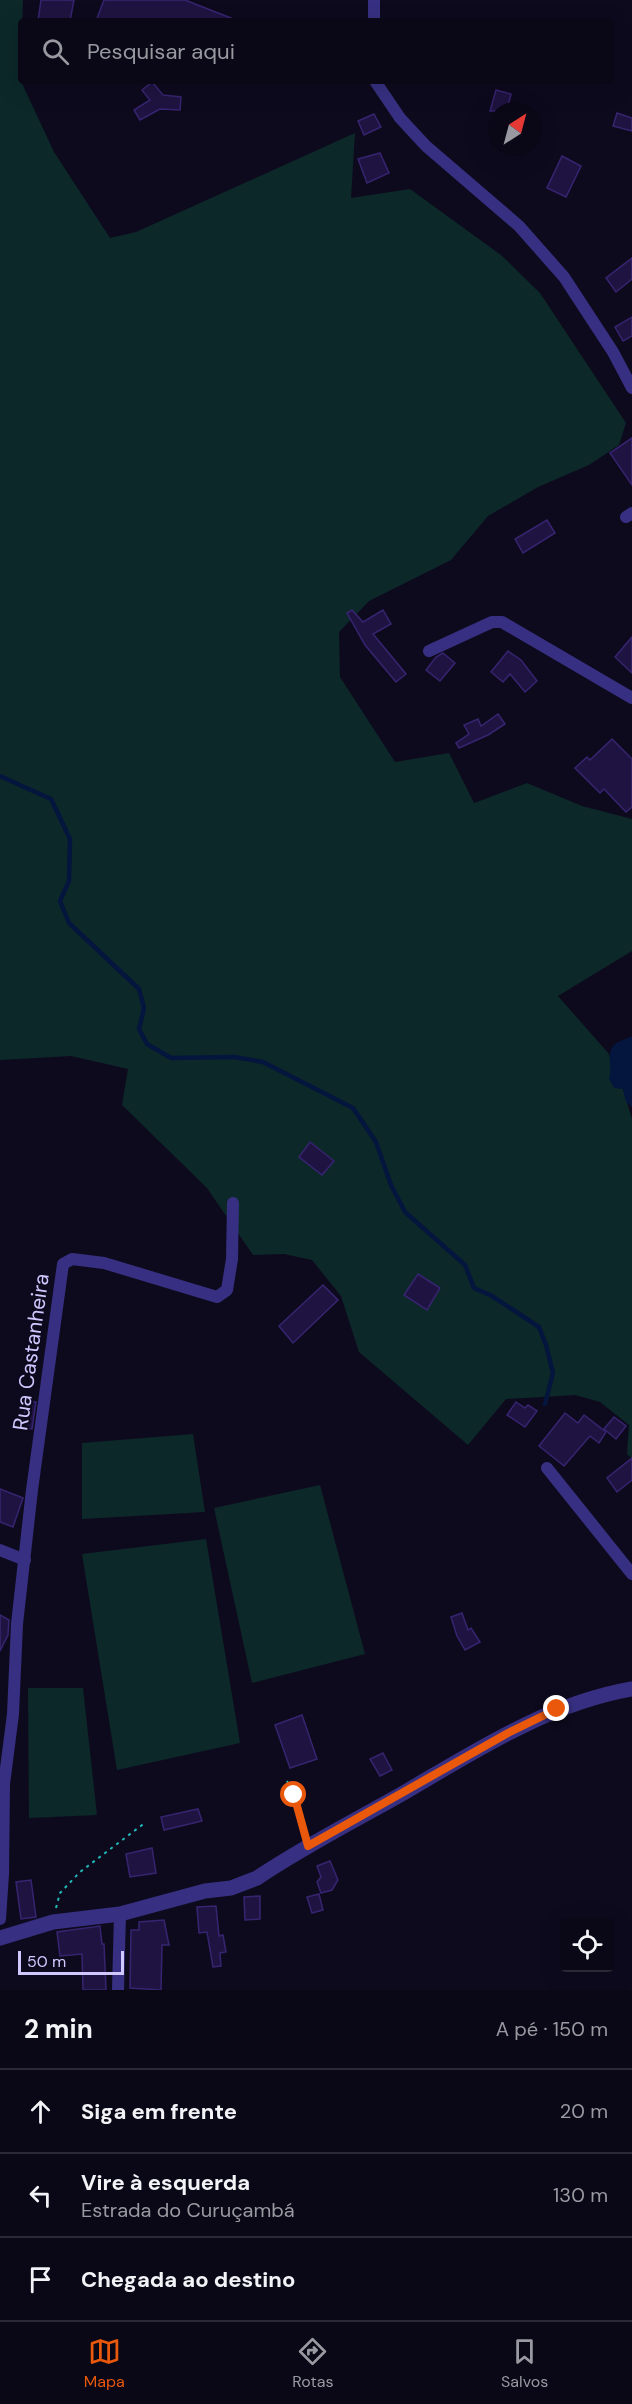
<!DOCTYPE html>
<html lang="pt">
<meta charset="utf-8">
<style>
body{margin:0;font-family:"DM Sans",sans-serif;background:#13111f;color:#f1f3f6}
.controls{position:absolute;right:18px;bottom:18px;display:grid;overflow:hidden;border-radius:6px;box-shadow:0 6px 24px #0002}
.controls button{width:54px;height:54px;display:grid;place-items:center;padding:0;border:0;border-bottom:2px solid #2a2935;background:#0a0816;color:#f1f3f6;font:30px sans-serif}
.compass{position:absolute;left:488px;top:102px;width:54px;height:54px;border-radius:50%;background:#0a0816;box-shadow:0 6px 24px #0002;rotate:36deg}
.scale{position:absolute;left:18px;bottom:15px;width:106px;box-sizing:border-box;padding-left:6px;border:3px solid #d0c7ff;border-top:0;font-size:16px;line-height:21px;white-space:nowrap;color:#d0c7ff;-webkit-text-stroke:4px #0e0a1e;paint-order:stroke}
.stop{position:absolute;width:18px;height:18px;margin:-14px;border:4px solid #ea580c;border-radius:50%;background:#fff}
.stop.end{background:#ea580c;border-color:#fff;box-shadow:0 2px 6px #0008}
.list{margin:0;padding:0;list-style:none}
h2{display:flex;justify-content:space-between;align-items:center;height:78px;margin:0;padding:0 24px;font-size:26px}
h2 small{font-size:20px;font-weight:400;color:#999aa1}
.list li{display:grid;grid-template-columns:39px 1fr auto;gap:18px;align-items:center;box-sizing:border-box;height:84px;padding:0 24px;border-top:2px solid #2a2935}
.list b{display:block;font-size:22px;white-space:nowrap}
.list p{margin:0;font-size:20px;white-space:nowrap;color:#999aa1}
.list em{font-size:20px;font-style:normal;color:#999aa1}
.icon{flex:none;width:33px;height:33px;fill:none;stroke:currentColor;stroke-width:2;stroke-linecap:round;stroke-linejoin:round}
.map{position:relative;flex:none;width:632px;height:1990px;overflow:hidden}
.search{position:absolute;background:#0a0816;box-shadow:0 6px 24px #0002;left:18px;right:18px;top:18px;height:66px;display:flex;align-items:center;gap:15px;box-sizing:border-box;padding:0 21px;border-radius:6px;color:#999aa1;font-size:22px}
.sheet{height:330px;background:#0a0816}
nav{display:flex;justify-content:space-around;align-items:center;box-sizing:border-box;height:84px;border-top:2px solid #2a2935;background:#0a0816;font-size:16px;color:#999aa1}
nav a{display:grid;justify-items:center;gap:3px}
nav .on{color:#ea580c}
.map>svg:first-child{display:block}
</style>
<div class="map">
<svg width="632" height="1990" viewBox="0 0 632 1990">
<rect width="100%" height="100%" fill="#0e0a1e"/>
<g fill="#0c2829">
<polygon points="0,0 23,0 20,79 54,152 110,238 136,232 355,133 351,198 410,189 501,255 540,293 626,423 619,445 589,465 538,487 488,516 451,560 369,601 339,632 340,677 395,762 449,753 474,803 527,783 582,806 632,819 632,951 558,996 609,1054 613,1070 623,1089 632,1119 632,1459 627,1454 629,1425 600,1402 575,1395 506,1399 468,1445 359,1352 341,1296 312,1260 284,1254 253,1255 207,1188 122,1105 128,1069 71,1056 0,1060"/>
<polygon points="193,1434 205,1512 82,1519 82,1443"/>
<polygon points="320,1485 365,1654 252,1683 214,1508"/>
<polygon points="206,1539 240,1743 117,1770 82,1554"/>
<polygon points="28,1688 83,1688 97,1815 29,1818"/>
</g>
<path fill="#04163d" d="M632,1036V1107L626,1102L623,1089L614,1088L609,1079C613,1068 606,1052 614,1045C618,1041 627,1039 632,1036Z"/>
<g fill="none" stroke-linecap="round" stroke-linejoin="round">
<polyline stroke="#04163d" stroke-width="4.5" points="0,776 51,799 70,839 69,881 60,901 69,923 139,989 144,1008 139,1029 147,1044 171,1058 235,1057 263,1062 353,1108 376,1142 391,1185 405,1212 465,1265 474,1288 492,1296 539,1327 546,1345 553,1373 545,1404"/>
</g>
<g fill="#1f1441" stroke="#372470" stroke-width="1.5">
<polygon points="41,0 74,0 70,21 38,21"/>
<polygon points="104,0 185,0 236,20 96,21"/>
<polygon points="152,82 163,95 181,97 180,110 160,109 140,120 134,110 150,100 142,90"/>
<polygon points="496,90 511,94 507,111 490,111"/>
<polygon points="617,113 632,118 632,131 613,126"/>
<polygon points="374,114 381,127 364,135 358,121"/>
<polygon points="380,153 389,173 367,183 358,159"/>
<polygon points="562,156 581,166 566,197 547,188"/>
<polygon points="632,258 632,279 616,292 606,278"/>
<polygon points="632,317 632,336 623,341 615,327"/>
<polygon points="632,438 632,485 610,453"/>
<polygon points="547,520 555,533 523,553 515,539"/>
<polygon points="352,610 363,622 383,610 391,624 373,634 406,674 396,682 365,645 347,613"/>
<polygon points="632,637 632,673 615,657"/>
<polygon points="508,651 521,660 537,681 525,692 510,674 503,682 491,672"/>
<polygon points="443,653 455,663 440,681 426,670 436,657"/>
<polygon points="498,714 505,724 488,735 459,748 456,743 469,734 464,725 478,719 481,726"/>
<polygon points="612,739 632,759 632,807 626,812 604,789 600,793 575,768 587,757 590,760"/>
<polygon points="310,1142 334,1161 322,1175 299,1157"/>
<polygon points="418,1274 440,1288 427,1310 404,1295"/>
<polygon points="323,1285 338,1300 293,1343 279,1326"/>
<polygon points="26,1401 36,1402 32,1429 22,1428"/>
<polygon points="516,1402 525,1408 528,1405 537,1411 525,1427 507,1415"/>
<polygon points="565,1413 578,1423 584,1415 606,1432 599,1443 590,1436 564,1466 539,1446"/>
<polygon points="614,1417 626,1426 616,1439 604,1429"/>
<polygon points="632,1458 632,1480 617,1492 607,1478"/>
<polygon points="0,1489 23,1498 13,1527 0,1522"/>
<polygon points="462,1613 468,1630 471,1628 480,1642 465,1650 457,1636 451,1617"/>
<polygon points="0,1615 9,1620 8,1635 0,1651"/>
<polygon points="302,1715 317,1759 290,1768 275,1725"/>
<polygon points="383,1753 392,1770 380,1776 370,1759"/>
<polygon points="198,1809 202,1821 164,1830 161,1817"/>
<polygon points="152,1848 156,1873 130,1877 126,1854"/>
<polygon points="330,1861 338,1880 332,1890 321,1893 317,1882 321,1877 317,1866"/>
<polygon points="31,1880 36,1917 21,1919 16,1882"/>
<polygon points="319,1894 323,1910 312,1913 307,1897"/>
<polygon points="260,1896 260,1919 245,1920 244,1897"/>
<polygon points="216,1906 219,1936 223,1935 226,1952 220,1953 221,1966 213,1967 207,1932 199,1933 197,1907"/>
<polygon points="164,1920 169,1945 162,1945 161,1990 130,1988 131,1930 139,1930 139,1922"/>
<polygon points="100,1926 102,1944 104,1944 106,1990 83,1990 82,1954 60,1956 57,1932"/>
</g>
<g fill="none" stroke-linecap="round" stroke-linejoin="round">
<g stroke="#21b9b8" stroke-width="2" stroke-dasharray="3 4.5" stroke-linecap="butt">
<polyline points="287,1781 294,1795 304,1832"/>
<polyline points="56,1908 60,1893 80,1872 146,1822"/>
</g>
<g stroke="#373082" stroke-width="12">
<polyline points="374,21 374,0"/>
<polyline points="375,81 400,118 426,146 519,226 564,277 613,352 632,388"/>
<polyline points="626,517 632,513"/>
<polyline points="429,651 492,622 502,622 632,698"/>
<polyline points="547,1468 632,1574"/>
<polyline points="0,1550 25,1560"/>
<polyline points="0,1919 3,1874 4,1784 13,1714 17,1624 32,1490 63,1264 72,1259 104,1263 217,1297 227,1290 232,1259 233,1203"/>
<polyline points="118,1990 120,1914"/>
</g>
<path stroke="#373082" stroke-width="15" d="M0,1938L53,1922L120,1914L205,1891L231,1888L257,1878C303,1847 352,1822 400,1795C474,1752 546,1704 632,1689"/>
</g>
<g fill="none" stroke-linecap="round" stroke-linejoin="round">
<polyline stroke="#ea580c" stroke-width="8" points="294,1795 308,1846 508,1733 557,1709"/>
</g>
<g text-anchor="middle" stroke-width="4.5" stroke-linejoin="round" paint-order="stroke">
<g font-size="21" fill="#d0c7ff" stroke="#0e0a1e">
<text transform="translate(31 1352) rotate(-82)" y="7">Rua Castanheira</text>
</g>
</g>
</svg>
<div class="controls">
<button><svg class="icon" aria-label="locate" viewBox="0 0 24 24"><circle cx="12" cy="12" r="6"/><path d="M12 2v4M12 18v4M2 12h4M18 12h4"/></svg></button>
</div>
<svg class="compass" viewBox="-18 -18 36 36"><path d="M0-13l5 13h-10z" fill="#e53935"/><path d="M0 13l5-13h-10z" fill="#999aa1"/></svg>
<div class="scale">50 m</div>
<div class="stop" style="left:294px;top:1795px"></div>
<div class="stop end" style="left:557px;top:1709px"></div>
<div class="search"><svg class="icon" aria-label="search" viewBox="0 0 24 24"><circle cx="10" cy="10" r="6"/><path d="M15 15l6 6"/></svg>Pesquisar aqui</div>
</div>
<section class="sheet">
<h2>2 min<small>A pé · 150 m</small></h2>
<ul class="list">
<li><svg class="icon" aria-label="ahead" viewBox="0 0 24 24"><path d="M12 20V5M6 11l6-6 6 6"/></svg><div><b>Siga em frente</b></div><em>20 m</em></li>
<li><svg class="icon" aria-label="left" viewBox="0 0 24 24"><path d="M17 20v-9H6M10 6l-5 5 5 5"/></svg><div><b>Vire à esquerda</b><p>Estrada do Curuçambá</p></div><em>130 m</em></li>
<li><svg class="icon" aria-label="arrive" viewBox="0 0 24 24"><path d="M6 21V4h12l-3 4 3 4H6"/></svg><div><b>Chegada ao destino</b></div></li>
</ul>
</section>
<nav>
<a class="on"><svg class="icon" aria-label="map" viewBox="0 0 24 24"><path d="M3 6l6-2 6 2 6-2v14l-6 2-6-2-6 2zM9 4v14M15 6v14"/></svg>Mapa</a>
<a><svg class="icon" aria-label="directions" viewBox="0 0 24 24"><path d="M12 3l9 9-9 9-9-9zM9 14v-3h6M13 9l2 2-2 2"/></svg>Rotas</a>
<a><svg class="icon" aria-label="saved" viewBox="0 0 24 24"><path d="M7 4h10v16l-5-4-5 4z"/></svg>Salvos</a>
</nav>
